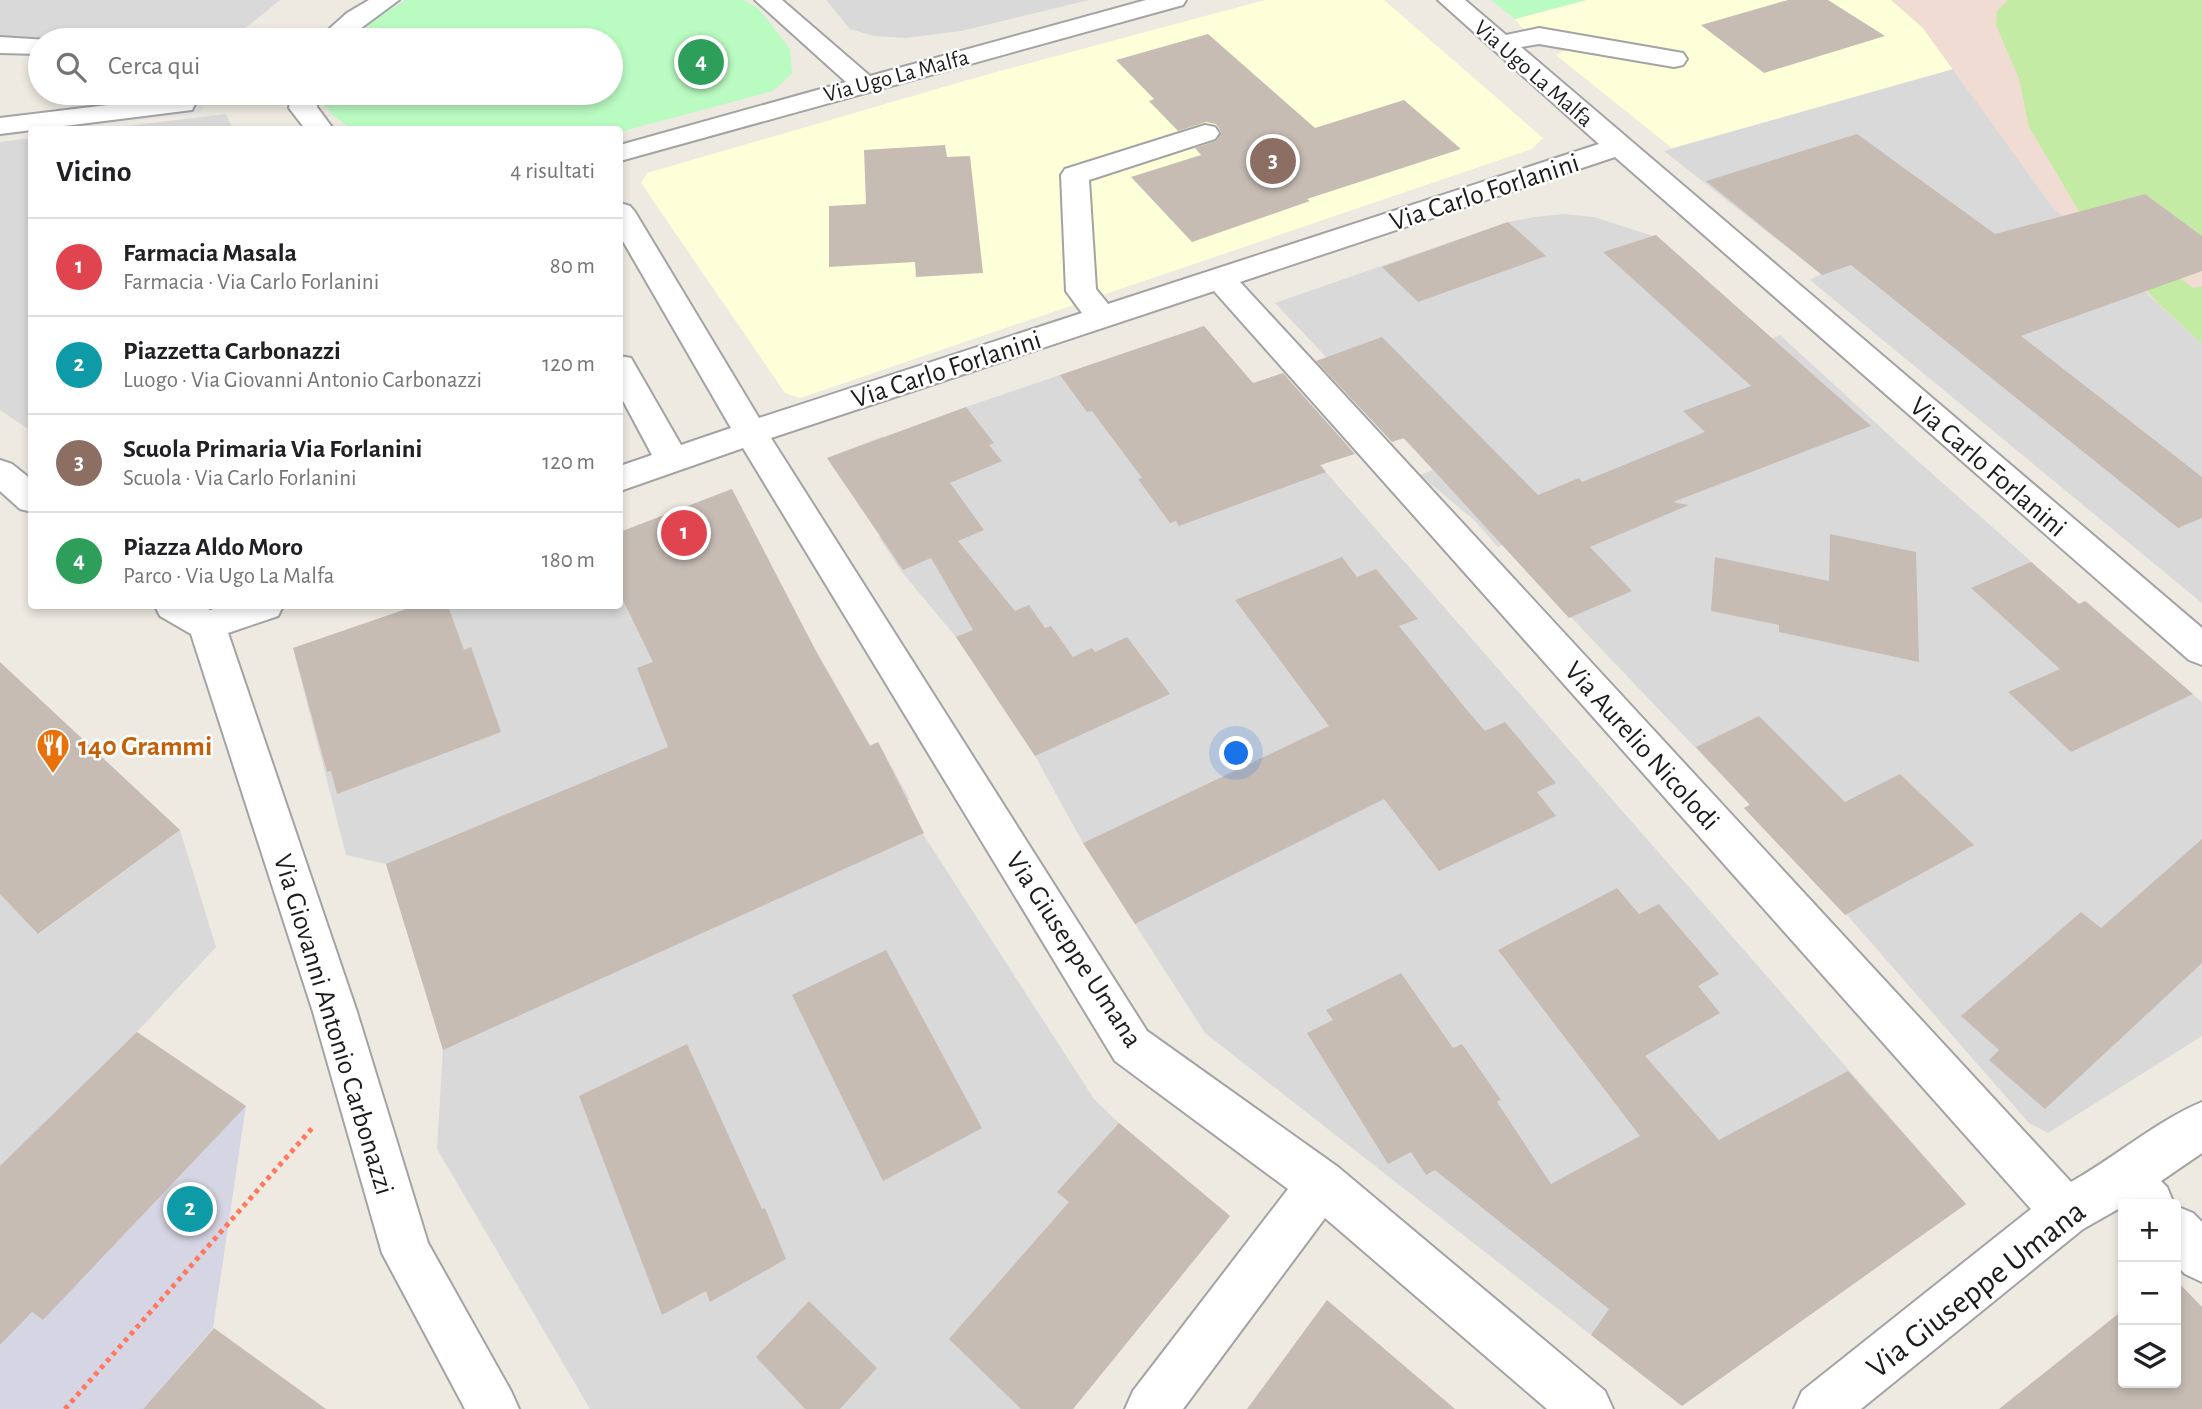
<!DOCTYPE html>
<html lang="it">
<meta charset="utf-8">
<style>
body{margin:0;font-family:"Alegreya Sans",sans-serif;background:#f2f2f2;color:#202124}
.controls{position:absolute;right:21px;bottom:21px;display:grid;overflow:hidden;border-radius:7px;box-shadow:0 4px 10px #0003}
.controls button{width:63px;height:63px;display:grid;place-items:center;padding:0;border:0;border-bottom:2px solid #e0e0e0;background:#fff;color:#202124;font:35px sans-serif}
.you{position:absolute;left:1237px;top:754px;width:24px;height:24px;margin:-18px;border:5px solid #fff;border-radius:50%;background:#1a73e8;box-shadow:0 0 0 10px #1a73e833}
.badge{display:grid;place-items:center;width:46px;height:46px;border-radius:50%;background:#c70a00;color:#fff;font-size:23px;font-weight:700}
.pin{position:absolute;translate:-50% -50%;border:4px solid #fff;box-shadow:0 2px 7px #0006}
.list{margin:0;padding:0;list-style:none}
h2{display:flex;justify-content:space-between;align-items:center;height:91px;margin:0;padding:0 28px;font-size:30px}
h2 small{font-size:23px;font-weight:400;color:#757577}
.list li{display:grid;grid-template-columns:46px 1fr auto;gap:21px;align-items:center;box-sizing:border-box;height:98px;padding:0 28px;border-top:2px solid #e0e0e0}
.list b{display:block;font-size:26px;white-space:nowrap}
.list p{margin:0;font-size:23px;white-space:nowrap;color:#757577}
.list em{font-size:23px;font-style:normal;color:#757577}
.icon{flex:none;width:38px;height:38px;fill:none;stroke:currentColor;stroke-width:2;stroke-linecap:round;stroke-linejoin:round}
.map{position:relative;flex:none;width:2202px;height:1409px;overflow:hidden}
.search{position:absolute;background:#fff;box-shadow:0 4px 10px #0003;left:28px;top:28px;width:595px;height:77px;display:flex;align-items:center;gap:18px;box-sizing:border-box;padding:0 24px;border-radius:38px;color:#757577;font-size:26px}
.panel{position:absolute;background:#fff;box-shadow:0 4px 10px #0003;left:28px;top:126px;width:595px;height:483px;border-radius:7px}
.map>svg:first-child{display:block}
</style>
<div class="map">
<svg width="2202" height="1409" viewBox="0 0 2202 1409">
<rect width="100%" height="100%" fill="#eeeae1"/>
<g fill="#dad9d9">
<polygon points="0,0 280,0 231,40 40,40 40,52 0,51"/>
<polygon points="826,0 1089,0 961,31 906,38 874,36 850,29"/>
<polygon points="1953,69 2052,206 2202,344 2202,603 1810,280 1821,274 1664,151"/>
<polygon points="226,114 233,129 101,129"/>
<polygon points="31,138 32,138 31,431 0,410 0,142"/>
<polygon points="1564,214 1594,217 1653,236 1771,339 1780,335 1901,446 2079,604 2086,601 2202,702 2202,1036 2048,1133 2029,1123 1847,915 1744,808 1749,804 1502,545 1498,547 1474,520 1420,475 1433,470 1275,303 1508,222 1534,217"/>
<polygon points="1204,326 1233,360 1231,361 1324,464 1321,466 1332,479 1966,1204 1686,1403 1678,1403 1205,1033 1083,843 1035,756 956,637 901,571 879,537 885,534 853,485 847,488 827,458 883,436 886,441 966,407"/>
<polygon points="732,489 785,596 870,745 878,742 910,800 907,800 923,834 1094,1099 1119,1123 1230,1216 1073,1409 590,1409 437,1149 443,1049 386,864 346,855 293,648 415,606 620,606 620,532"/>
<polygon points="180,830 216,947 137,1032 246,1106 43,1320 32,1312 0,1345 0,894 39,934"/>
</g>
<g fill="#fdffd8">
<polygon points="1265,0 1384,0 1543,138 1532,149 800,398 785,393 641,183 647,173 978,77"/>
<polygon points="1586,0 1891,0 1922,27 1953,69 1672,148 1556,55 1570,48 1573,36 1522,28 1515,19"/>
</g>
<polygon fill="#f1dcd3" points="1891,0 2202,0 2202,344 2052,206 1922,27"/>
<polygon fill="#c3eba3" points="2008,0 2202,0 2202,236 2145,194 2091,209 2193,288 2202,286 2202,344 2159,304 2086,223 2029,127 2019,79 1996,25 1997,11"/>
<g fill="#bafbc2">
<polygon points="406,0 744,0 759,9 790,49 792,74 773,91 620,132 620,130 352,129 334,116 322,103 324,93 611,93 611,40 350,40 379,16"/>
<polygon points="1491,0 1586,0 1515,19"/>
</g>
<polygon fill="#e4e4e4" points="90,93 207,93 202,113 65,129 32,130 31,133 0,137 0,121 57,115"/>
<polygon fill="#d6d5e3" points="246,1106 213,1328 143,1409 0,1409 0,1345 32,1312 43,1320"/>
<g fill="#c6bcb4">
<polygon points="1788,0 1828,0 1885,36 1764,73 1701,25"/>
<polygon points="1208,34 1315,128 1404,100 1461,149 1307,199 1310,201 1192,242 1131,177 1201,155 1195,148 1216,141 1221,132 1216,124 1206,122 1178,131 1149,101 1154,99 1116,60"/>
<polygon points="1857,134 1995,234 2145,194 2202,236 2202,271 2021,336 2202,477 2202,518 2178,528 1851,265 1822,275 1706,181"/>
<polygon points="945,145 947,157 970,156 983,273 916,277 915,262 829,267 829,206 866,204 864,150"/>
<polygon points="1508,222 1546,256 1418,302 1382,267"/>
<polygon points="1656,235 1871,426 1673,502 1689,505 1590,547 1632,591 1569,618 1404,438 1392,442 1316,361 1382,337 1538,495 1579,478 1582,482 1705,432 1683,411 1751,386 1603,252"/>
<polygon points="1204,326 1253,383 1283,373 1355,454 1320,465 1326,472 1179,526 1176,521 1170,523 1138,479 1142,478 1092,411 1087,412 1060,375"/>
<polygon points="966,407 994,443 989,445 1002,461 950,483 984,530 958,541 1015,611 1029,605 1045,628 1051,626 1073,657 1092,648 1095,652 1127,637 1170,694 1035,756 956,637 973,630 931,558 903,570 827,458"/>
<polygon points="732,489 818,655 870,746 878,742 924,833 443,1050 386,864 668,747 637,668 653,662 620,594 620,532"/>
<polygon points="1830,534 1916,552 1919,662 1779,632 1779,625 1711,611 1715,557 1829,581"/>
<polygon points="1342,557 1357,577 1376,569 1418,619 1399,626 1466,709 1485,731 1505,722 1556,783 1537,792 1556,816 1439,871 1384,799 1135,924 1083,843 1329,726 1235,600"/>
<polygon points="2031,562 2079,604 2085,601 2193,694 2071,752 2008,692 2060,669 1971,588"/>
<polygon points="415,606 448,606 464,650 471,647 501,732 337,794 331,771 327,772 293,648"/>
<polygon points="0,662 180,830 38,934 0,894"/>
<polygon points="1759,716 1845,802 1900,774 1974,845 1845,915 1744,808 1750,805 1696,747"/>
<polygon points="2202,839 2202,963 2045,1109 1989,1060 1999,1050 1961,1016 2081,912 2101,928"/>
<polygon points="1617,888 1639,914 1659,904 1719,974 1698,986 1720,1013 1645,1056 1719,1140 1848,1071 1966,1204 1682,1406 1591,1335 1609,1309 1435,1170 1426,1175 1411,1152 1388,1164 1307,1033 1333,1020 1326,1010 1401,973 1453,1048 1462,1044 1501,1100 1497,1102 1551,1184 1640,1136 1498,950"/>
<polygon points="886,950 982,1128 883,1181 792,995"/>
<polygon points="137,1032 246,1106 43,1320 32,1312 0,1345 0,1166"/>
<polygon points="687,1044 762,1209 765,1208 786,1259 710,1302 706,1291 662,1315 579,1096"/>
<polygon points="1119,1123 1230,1216 1073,1409 1021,1409 949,1339 1069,1202 1057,1192"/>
<polygon points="2176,1280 2202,1307 2202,1409 1999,1409 2123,1310 2123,1383 2176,1383"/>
<polygon points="1327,1300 1455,1409 1247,1409"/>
<polygon points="809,1301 877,1368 840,1409 805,1409 756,1357"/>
<polygon points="214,1328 326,1409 143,1409"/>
</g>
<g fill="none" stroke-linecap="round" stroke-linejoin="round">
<defs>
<g id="minor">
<polygon points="369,0 399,0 345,40 317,40 347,13"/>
<polygon points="755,0 782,0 870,76 1146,0 1186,0 1183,5 620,161 620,145 846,82"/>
<path d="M1438,0H1465L1506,35L1539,28L1683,53L1687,59L1683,65L1674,67L1539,44L1521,47L2202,628V665L2189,660L1615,157L1240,282L2071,1182C2114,1158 2158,1120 2202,1102V1153L2161,1181L2167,1187L2174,1204H2123V1211L2120,1208L2083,1229L1861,1409H1794L1802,1391L2031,1209L1214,291L771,438L1147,1031L1338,1167L1605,1391L1613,1409H1547L1325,1218L1183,1409H1125L1133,1391L1288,1189L1115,1061L743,448L620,491V466L652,455L620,395V356L631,358L681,445L731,428L620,236V203L630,206L635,212L759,418L1082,313L1066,291L1061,175L1065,169L1205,125L1215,127L1219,133L1215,139L1089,180L1096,289L1108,304L1599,144Z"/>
<polygon points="0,37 48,40 40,40 40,54 0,53"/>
<polygon points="292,93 318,93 317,107 334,130 306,130 289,108"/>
<polygon points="182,96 192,98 195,104 192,110 0,134 0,118"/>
<polygon points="0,460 12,464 32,480 32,512 20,509 0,491"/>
<polygon points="155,606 202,606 210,610 225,606 283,606 278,616 228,633 357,1012 428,1243 511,1391 519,1409 465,1409 382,1253 313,1012 191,634 160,616"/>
<polygon points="2176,1206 2193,1213 2202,1222 2202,1282 2185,1274 2176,1265"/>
</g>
</defs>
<use href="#minor" stroke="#a3a3a3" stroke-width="4"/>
<polyline stroke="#ff7960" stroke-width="5" stroke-dasharray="4.5 4.5" stroke-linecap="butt" points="65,1409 314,1126"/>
<use href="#minor" fill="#fff" fill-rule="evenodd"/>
</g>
<defs>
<symbol id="restaurant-pin" viewBox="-11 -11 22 30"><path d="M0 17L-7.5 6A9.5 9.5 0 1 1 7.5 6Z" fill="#e8710a" stroke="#fff"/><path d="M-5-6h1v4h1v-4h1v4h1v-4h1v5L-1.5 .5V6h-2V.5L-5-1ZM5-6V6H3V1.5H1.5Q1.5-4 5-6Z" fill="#fff"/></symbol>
</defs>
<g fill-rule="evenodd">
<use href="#restaurant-pin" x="34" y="726" width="38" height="52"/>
</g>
<g text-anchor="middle" stroke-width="5" stroke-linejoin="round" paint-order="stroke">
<g font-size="23" fill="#1c1c1c" stroke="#fff">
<text transform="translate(1534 73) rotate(41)" y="8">Via Ugo La Malfa</text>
<text transform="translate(896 75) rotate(-15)" y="8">Via Ugo La Malfa</text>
</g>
<g font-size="28" fill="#1c1c1c" stroke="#fff">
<text transform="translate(1484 191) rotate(-18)" y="10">Via Carlo Forlanini</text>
<text transform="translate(946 368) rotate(-18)" y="10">Via Carlo Forlanini</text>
<text transform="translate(1989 466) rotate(41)" y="10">Via Carlo Forlanini</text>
<text transform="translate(1643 745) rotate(48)" y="10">Via Aurelio Nicolodi</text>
<text transform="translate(1075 949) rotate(57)" y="10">Via Giuseppe Umana</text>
<text transform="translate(335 1024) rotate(73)" y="10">Via Giovanni Antonio Carbonazzi</text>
</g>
<g font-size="28" font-weight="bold" fill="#c56008" stroke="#fff" text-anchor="start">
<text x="78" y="755">140 Grammi</text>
</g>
<g font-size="33" fill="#1c1c1c" stroke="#fff">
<text transform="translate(1975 1288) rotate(-38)" y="12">Via Giuseppe Umana</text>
</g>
</g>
</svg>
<div class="controls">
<button>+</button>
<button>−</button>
<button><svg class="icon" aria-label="layers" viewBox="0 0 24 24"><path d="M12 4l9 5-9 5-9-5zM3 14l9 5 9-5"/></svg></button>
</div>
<div class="you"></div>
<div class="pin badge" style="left:684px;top:533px;background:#e0444e">1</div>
<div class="pin badge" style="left:190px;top:1209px;background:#0f9aa8">2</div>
<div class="pin badge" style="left:1273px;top:161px;background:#8d6e63">3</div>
<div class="pin badge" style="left:701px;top:62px;background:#2e9e5b">4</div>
<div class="search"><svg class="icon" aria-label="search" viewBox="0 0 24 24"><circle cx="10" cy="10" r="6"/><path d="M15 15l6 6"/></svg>Cerca qui</div>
<section class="panel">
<h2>Vicino<small>4 risultati</small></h2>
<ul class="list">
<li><span class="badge" style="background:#e0444e">1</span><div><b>Farmacia Masala</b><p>Farmacia · Via Carlo Forlanini</p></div><em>80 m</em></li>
<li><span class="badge" style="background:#0f9aa8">2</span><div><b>Piazzetta Carbonazzi</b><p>Luogo · Via Giovanni Antonio Carbonazzi</p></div><em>120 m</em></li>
<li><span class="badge" style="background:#8d6e63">3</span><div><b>Scuola Primaria Via Forlanini</b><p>Scuola · Via Carlo Forlanini</p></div><em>120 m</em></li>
<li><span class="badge" style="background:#2e9e5b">4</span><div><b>Piazza Aldo Moro</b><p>Parco · Via Ugo La Malfa</p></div><em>180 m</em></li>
</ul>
</section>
</div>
